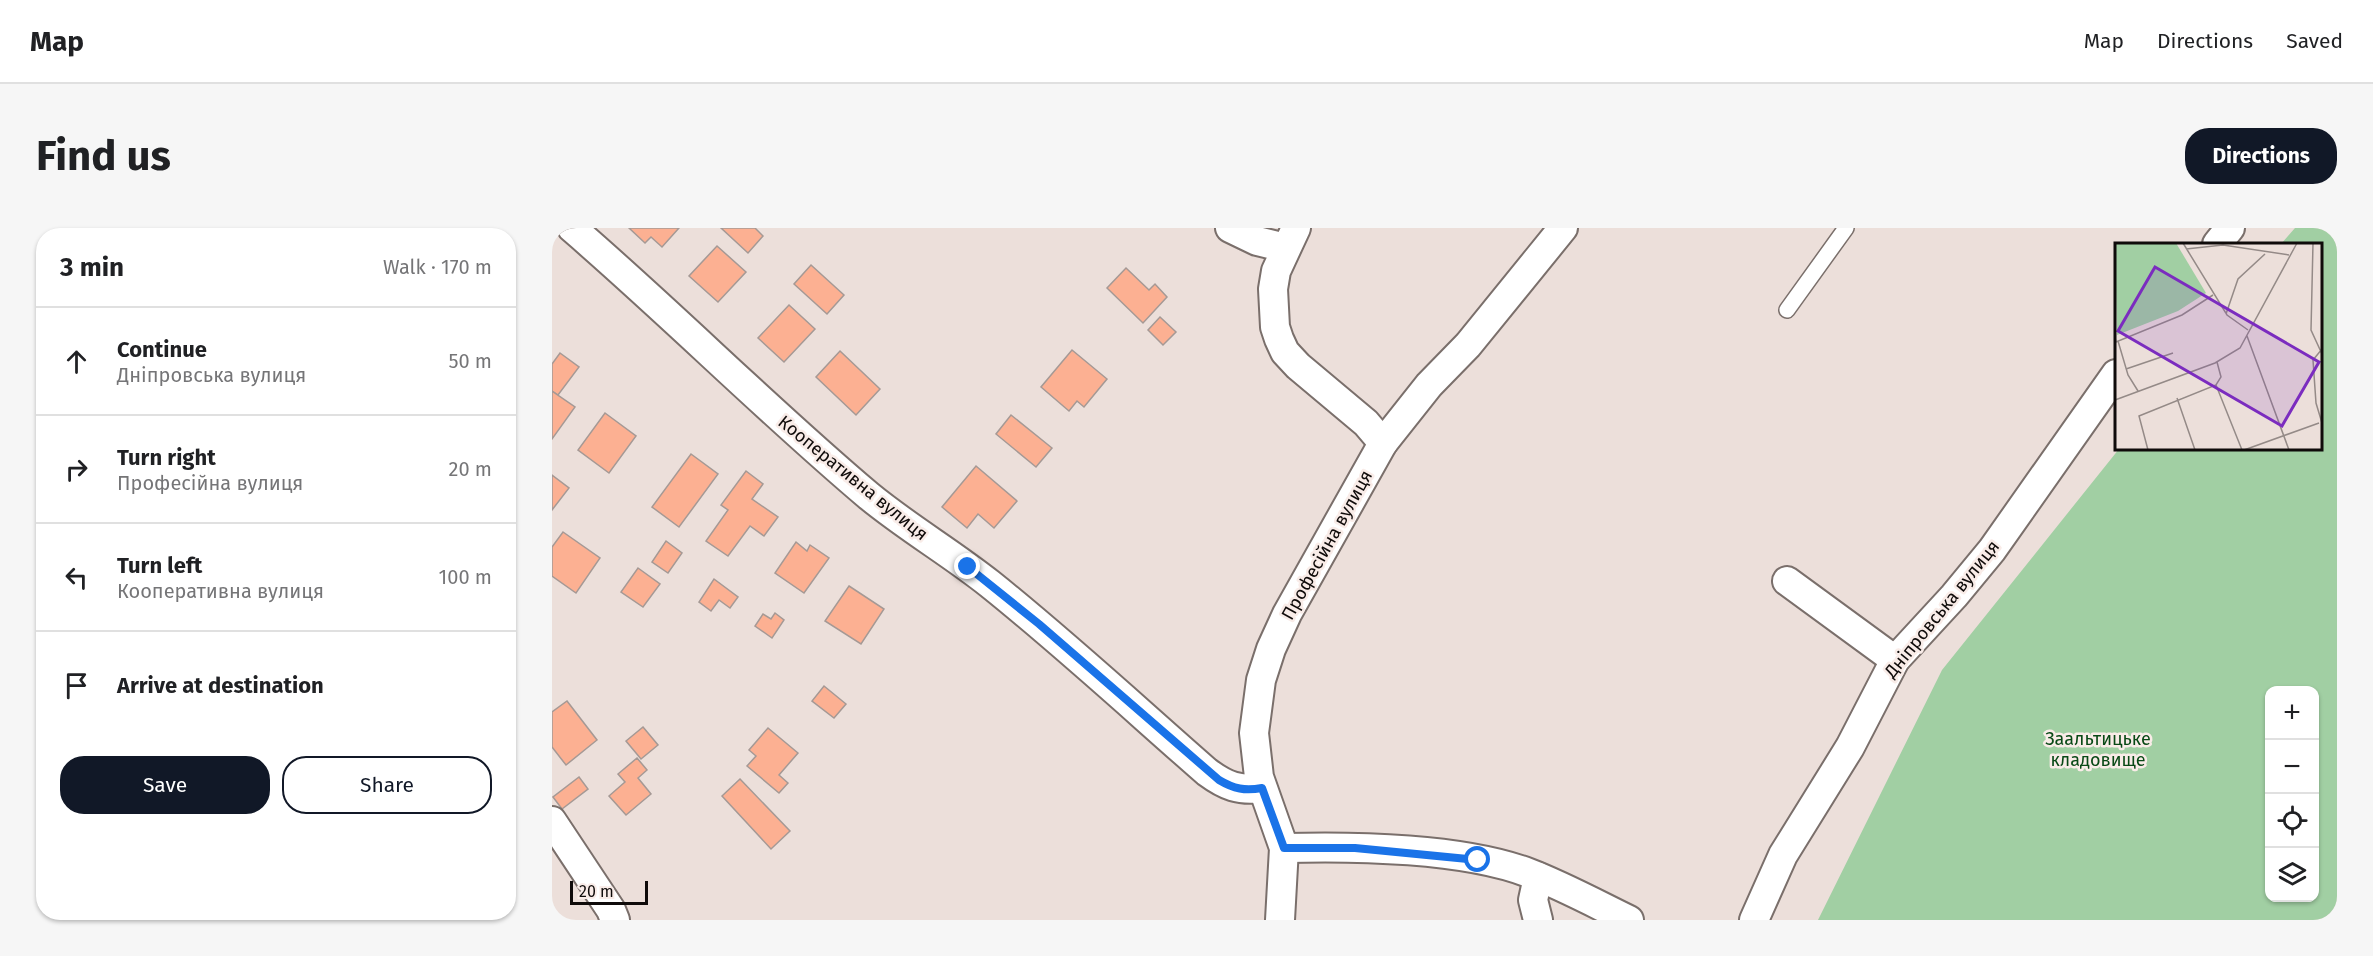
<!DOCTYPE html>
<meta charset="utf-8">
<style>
body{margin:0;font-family:"Fira Sans",sans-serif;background:#f6f6f6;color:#202124}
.controls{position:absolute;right:18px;bottom:18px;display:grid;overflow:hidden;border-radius:12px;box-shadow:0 2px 4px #0004}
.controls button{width:54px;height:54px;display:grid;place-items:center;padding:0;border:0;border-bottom:2px solid #e0e0e0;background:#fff;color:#202124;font:30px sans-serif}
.scale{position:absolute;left:18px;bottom:15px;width:78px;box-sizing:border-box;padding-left:6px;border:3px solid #0f0b0a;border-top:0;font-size:16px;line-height:21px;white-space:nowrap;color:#0f0b0a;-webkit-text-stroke:4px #f9ece8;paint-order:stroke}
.stop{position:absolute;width:18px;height:18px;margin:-14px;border:4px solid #1a73e8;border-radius:50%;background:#fff}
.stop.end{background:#1a73e8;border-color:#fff;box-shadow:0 2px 6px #0008}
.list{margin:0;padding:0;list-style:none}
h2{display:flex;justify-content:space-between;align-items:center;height:78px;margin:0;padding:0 24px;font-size:26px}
h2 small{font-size:20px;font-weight:400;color:#757577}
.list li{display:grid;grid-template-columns:39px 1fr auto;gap:18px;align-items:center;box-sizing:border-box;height:108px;padding:0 24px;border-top:2px solid #e0e0e0}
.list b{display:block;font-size:22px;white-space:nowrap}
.list p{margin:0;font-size:20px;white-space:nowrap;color:#757577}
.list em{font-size:20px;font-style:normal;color:#757577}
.actions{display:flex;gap:12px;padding:18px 24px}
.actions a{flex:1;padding:14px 0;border:2px solid #111827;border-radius:24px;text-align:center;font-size:21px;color:#111827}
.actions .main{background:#111827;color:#fff}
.icon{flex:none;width:33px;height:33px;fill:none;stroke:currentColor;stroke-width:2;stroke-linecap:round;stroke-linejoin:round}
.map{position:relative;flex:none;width:1785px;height:692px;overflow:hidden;border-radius:24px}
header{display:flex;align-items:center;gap:36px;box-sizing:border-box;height:84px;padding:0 30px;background:#fff;border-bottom:2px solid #e0e0e0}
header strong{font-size:28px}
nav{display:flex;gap:33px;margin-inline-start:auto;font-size:21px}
.intro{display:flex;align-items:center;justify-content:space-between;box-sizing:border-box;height:144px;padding:0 36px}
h1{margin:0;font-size:42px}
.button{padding:15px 27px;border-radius:24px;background:#111827;color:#fff;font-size:21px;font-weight:700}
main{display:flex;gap:36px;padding:0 36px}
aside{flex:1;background:#fff;border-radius:24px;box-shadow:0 2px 4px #0004}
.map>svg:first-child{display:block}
</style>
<header>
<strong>Map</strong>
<nav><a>Map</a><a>Directions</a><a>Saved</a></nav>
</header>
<div class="intro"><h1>Find us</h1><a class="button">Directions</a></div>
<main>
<aside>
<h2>3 min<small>Walk · 170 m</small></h2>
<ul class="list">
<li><svg class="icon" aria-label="ahead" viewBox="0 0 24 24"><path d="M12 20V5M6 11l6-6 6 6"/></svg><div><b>Continue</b><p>Дніпровська вулиця</p></div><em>50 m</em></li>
<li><svg class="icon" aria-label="right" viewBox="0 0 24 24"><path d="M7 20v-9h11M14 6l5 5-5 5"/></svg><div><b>Turn right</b><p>Професійна вулиця</p></div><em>20 m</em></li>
<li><svg class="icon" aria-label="left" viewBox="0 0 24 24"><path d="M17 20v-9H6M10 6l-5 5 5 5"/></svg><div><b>Turn left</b><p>Кооперативна вулиця</p></div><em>100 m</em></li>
<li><svg class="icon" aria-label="arrive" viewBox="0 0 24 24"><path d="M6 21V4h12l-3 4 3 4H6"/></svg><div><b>Arrive at destination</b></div></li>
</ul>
<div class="actions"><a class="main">Save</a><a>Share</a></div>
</aside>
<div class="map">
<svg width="1785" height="692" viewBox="0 0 1785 692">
<rect width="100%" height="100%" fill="#ecdfda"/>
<path fill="#a1cfa3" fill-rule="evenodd" d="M1743,0H1785V692H1266L1390,442L1567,221L1768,220V16H1729ZM1718,463H1762V670H1718Z"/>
<g fill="#fcb092" stroke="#a59995" stroke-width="1.5">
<polygon points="77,0 127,0 110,19 99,9 93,15"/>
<polygon points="169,0 203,0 211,8 196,25"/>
<polygon points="165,18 194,44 166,74 137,48"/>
<polygon points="259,37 292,67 275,86 242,56"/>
<polygon points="574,40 597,62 603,56 615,69 591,95 555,60"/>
<polygon points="237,77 263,101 232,134 206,110"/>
<polygon points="608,89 624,104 611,117 596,102"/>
<polygon points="520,122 555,151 532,179 525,173 517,183 489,159"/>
<polygon points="288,123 328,161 304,187 264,149"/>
<polygon points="8,125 27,139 6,167 0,163 0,136"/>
<polygon points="0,163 23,179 0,211"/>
<polygon points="53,185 84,208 57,245 26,222"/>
<polygon points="459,187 500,220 484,239 444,206"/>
<polygon points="139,226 166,246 127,299 100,279"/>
<polygon points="424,238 465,273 442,300 426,286 415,300 390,279"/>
<polygon points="194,243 211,256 200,271 226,289 212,308 198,298 176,328 154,313 176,282 169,277"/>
<polygon points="0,247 17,260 0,282"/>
<polygon points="11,304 48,330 24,365 0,348 0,319"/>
<polygon points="114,313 130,325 116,345 100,334"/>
<polygon points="244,314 255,323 258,317 277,330 252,365 223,345"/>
<polygon points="86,340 108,356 91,379 69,364"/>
<polygon points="162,351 186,369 178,380 167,372 159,383 147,374"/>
<polygon points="297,358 332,381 309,416 273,393"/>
<polygon points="223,385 232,392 220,410 203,398 211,386 219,391"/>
<polygon points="272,458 294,476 282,490 260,473"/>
<polygon points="15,473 45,512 14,537 0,519 0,484"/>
<polygon points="91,499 106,517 89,531 74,513"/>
<polygon points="216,500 246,525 227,547 236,555 227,565 195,538 204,528 197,522"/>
<polygon points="85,530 95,542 86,550 99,566 74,587 57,568 73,554 66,546"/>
<polygon points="27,549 36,561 10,581 1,569"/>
<polygon points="188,551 238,603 219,621 170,568"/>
</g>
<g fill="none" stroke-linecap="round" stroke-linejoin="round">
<defs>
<polyline id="lane" points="1235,82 1294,0"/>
<g id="street">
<path d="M20,0C121,87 215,182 317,268C356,300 399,325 438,356C513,416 583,481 655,544C674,558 687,563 710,560"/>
<polyline points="678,0 705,13 734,20"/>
<polyline points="744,0 724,43 721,61 723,99 727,111 733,124 746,138 814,195 831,215"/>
<polyline points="1665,16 1678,0"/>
<polyline points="1235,353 1343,432"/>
<polyline points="0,593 59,682 63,692"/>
<path d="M732,620C803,618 912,620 977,645C1011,658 1044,676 1077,692"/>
<polyline points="728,692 732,620 707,549 702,505 709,452 719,421 735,386 831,215 877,157 916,117 1011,0"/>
<polyline points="986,692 981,672 986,649"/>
<polyline points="1202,692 1231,627 1298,519 1343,432 1402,368 1440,322 1564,146"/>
</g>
</defs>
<use href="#lane" stroke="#7a6f6b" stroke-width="18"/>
<use href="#street" stroke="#7a6f6b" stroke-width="32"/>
<use href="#lane" stroke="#fff" stroke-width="15"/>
<use href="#street" stroke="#fff" stroke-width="28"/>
</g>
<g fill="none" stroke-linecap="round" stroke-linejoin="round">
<path stroke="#1a73e8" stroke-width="8" d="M416,339L487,396L667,552C682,561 693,563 710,560L732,620H803L926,632"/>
</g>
<g text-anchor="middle" stroke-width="5" stroke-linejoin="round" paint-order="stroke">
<g font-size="18" fill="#0f0b0a" stroke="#f9ece8">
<text transform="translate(301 250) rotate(39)" y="6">Кооперативна вулиця</text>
<text transform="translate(775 317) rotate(-61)" y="6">Професійна вулиця</text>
<text transform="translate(1390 381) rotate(-51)" y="6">Дніпровська вулиця</text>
</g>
<g font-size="18" fill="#084915" stroke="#f9ece8">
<text x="1546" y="517">Заальтицьке<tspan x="1546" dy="21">кладовище</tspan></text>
</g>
</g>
<g transform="translate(1563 15)">
<rect width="207" height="207" fill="#ecdfda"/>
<path d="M0,0H61L91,50L63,68L2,92Z" fill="#a1cfa3"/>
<path fill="none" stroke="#948a87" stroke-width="1.5" d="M68,0L112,72L133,87M198,0L196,87L207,111M71,6L108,2L174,12M111,71L123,36L150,11M132,93L174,207M0,95L1,99L67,72L98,52M3,98L13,132L23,148M207,106L198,117L201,160L207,180M11,126L58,110M101,142L127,207M62,155L80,207M0,157L100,120L125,105L182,0M33,207L24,173L101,142L106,134L102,119M129,207L204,180"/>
<path fill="#7b2cbf" fill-opacity="0.15" stroke="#7b2cbf" stroke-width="3" d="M40,24L204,119L167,183L3,88Z"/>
<rect width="207" height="207" fill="none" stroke="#0f0b0a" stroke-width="3"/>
</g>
</svg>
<div class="controls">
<button>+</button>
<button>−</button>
<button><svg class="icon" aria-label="locate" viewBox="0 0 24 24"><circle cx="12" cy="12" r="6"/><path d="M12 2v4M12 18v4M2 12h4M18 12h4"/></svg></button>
<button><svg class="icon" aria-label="layers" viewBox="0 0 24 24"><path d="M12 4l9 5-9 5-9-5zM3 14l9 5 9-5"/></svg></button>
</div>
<div class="scale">20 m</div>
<div class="stop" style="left:926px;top:632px"></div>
<div class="stop end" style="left:416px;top:339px"></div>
</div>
</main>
